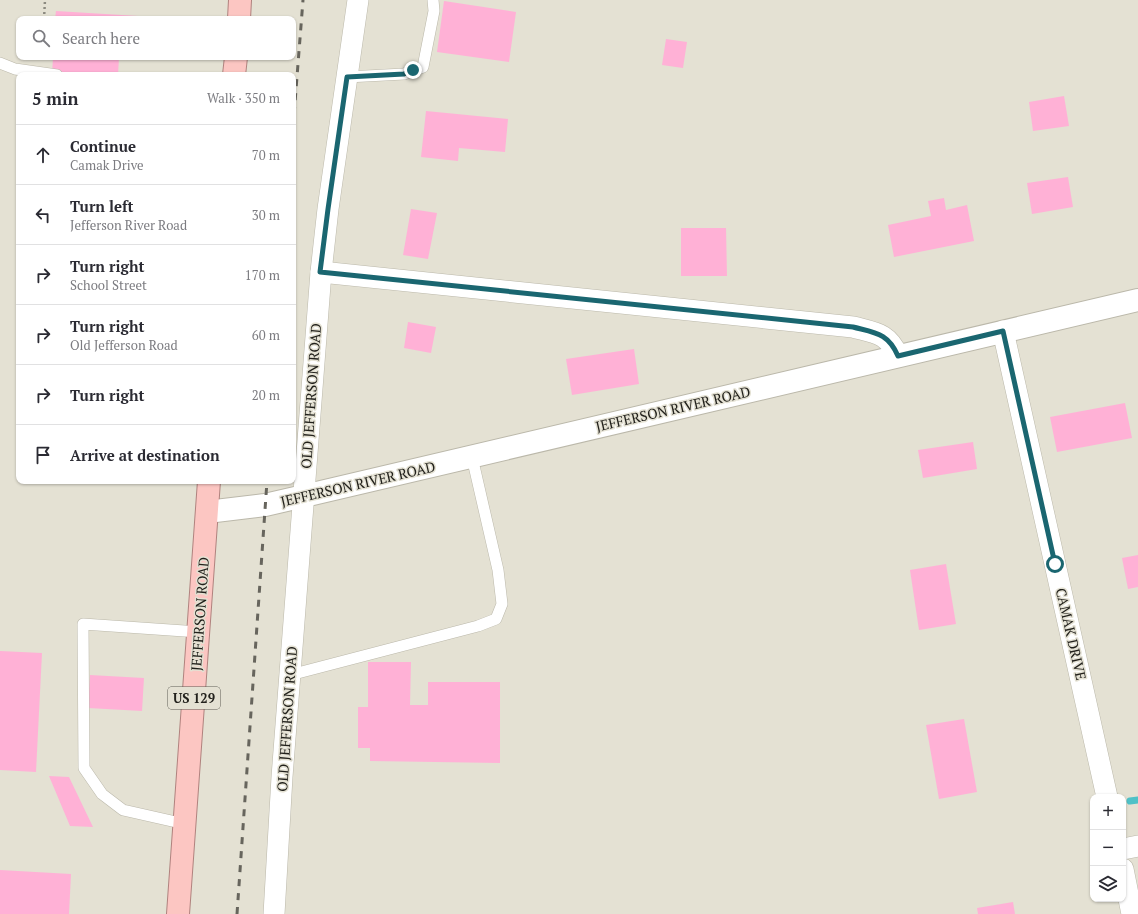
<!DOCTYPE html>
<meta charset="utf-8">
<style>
body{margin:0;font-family:"PT Serif",serif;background:#f7f7f7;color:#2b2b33}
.controls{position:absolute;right:12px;bottom:12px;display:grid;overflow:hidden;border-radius:8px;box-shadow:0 1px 3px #0004}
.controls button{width:36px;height:36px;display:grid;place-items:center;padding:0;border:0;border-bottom:1px solid #e1e1e2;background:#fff;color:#2b2b33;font:20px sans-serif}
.stop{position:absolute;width:12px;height:12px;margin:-9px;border:3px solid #1a6670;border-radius:50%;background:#fff}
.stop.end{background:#1a6670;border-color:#fff;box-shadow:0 1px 4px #0008}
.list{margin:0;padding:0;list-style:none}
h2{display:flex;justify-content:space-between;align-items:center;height:52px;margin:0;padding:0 16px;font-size:17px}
h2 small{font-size:13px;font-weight:400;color:#7c7c81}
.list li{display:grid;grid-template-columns:26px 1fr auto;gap:12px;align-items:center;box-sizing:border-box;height:60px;padding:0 16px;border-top:1px solid #e1e1e2}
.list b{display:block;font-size:15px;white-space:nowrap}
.list p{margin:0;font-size:13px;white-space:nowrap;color:#7c7c81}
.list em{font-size:13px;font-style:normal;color:#7c7c81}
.icon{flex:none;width:22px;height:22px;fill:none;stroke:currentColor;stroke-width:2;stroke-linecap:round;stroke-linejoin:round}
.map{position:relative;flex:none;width:1138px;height:914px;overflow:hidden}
.search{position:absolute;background:#fff;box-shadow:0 1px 3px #0004;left:16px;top:16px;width:280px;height:44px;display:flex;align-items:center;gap:10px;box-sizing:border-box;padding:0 14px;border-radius:8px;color:#7c7c81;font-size:15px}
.panel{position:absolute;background:#fff;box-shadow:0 1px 3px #0004;left:16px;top:72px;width:280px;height:412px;border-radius:8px}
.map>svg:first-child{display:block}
</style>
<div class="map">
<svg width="1138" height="914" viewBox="0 0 1138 914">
<rect width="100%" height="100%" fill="#e4e1d3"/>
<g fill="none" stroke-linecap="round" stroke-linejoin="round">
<polyline stroke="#4fc1c7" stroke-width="7" points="1130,801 1138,800"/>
</g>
<g fill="#ffb1d6">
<polygon points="444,1 516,12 509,62 437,52"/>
<polygon points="56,11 138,16 138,19 55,19"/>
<polygon points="666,39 687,42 683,68 662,65"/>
<polygon points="53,57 119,57 118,75 52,75"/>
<polygon points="1064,96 1069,126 1033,131 1029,102"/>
<polygon points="426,111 508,119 505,152 459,148 458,161 421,157"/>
<polygon points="1068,177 1073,207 1032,214 1027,183"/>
<polygon points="944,198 946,210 967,205 974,241 894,257 888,225 931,216 928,201"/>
<polygon points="411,209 437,213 428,259 403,255"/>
<polygon points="681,228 726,228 727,276 681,276"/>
<polygon points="408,322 436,327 431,353 404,348"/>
<polygon points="634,349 639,384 572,395 566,359"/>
<polygon points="1125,403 1132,438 1057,452 1050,417"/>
<polygon points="973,442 977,469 923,478 918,450"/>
<polygon points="1138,555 1138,587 1128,589 1122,558"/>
<polygon points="946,564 956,624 919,630 910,570"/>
<polygon points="0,651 42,653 36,772 0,770"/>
<polygon points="368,662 411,662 410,705 428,705 428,682 500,682 500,763 370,761 370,748 358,748 358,707 368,707"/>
<polygon points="90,675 144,678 142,711 88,708"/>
<polygon points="964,719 977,792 939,799 926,725"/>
<polygon points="49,776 69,777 93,827 70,826"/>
<polygon points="0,870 71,874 69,914 0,914"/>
<polygon points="1013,902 1015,914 978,914 977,908"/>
</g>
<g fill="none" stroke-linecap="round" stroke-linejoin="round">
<defs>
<g id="service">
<polyline points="0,63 15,69 57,75"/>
<polyline points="347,77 404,74 423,67 434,11 433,0"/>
<polyline points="290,675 478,626 496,619 502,604 498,570 472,457"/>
<polyline points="185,824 123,810 102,794 84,768 83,624 199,632"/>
</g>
<g id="minor">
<path d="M321,272L853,327C876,333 888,333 898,356"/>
<polyline points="1003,331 1107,797"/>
<polyline points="1123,849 1138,846"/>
<polyline points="1123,869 1132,914"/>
<polyline points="274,914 282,777 321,272 328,209 358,0"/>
</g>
<polyline id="tertiary" points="207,512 265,505 304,496 1138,300"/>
<g id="trunk">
<polyline points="239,19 240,0"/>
<polyline points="234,75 236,57"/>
<polyline points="178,914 209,481"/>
</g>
</defs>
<use href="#service" stroke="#bbb8aa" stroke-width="12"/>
<use href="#minor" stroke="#bbb8aa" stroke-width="22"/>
<use href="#tertiary" stroke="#bbb8aa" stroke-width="24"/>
<use href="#trunk" stroke="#b0827e" stroke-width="24"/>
<polyline stroke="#8c8a80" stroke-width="2.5" stroke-dasharray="2 3" stroke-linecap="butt" points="44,19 45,0"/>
<use href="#service" stroke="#fff" stroke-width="11"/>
<use href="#minor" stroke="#fff" stroke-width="21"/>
<use href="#tertiary" stroke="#fff" stroke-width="22"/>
<use href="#trunk" stroke="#fcc6c2" stroke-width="22"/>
<g stroke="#67655d" stroke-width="3" stroke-dasharray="7 7" stroke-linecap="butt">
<polyline points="293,128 303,0"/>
<polyline points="237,914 267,481"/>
</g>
</g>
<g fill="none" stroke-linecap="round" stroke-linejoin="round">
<path stroke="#1a6670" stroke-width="5" d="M413,70L404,74L347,77L328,209L320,272L853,327C876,333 888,333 898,356L1003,331L1055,564"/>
</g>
<g text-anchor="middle" stroke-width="3" stroke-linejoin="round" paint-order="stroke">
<rect fill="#e4e1d3" stroke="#5c5b53" stroke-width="1" x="168" y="687" width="52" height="22" rx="3"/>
<g font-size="13" font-weight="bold" fill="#22211c">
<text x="194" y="703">US 129</text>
</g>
<g font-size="14" fill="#22211c" stroke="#e4e1d3">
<text transform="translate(311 396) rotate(-86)" y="5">OLD JEFFERSON ROAD</text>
<text transform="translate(673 409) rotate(-13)" y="5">JEFFERSON RIVER ROAD</text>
<text transform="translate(358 484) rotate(-13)" y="5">JEFFERSON RIVER ROAD</text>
<text transform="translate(200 614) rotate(-86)" y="5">JEFFERSON ROAD</text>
<text transform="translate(1071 634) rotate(77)" y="5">CAMAK DRIVE</text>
<text transform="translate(287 719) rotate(-86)" y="5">OLD JEFFERSON ROAD</text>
</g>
</g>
</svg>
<div class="controls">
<button>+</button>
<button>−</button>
<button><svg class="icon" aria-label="layers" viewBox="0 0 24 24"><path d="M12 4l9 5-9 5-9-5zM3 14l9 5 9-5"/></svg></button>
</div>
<div class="stop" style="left:1055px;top:564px"></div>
<div class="stop end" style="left:413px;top:70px"></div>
<div class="search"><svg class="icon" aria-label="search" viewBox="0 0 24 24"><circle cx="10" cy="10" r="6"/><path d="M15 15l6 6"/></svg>Search here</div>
<section class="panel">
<h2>5 min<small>Walk · 350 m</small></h2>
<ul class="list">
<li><svg class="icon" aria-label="ahead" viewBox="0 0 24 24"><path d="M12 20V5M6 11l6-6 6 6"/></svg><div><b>Continue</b><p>Camak Drive</p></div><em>70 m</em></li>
<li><svg class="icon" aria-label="left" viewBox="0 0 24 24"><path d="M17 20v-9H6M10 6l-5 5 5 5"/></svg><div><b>Turn left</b><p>Jefferson River Road</p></div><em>30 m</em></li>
<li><svg class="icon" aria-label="right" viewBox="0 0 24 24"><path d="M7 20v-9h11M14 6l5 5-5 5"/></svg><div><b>Turn right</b><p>School Street</p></div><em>170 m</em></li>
<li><svg class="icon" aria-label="right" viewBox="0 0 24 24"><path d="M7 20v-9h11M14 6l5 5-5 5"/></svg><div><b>Turn right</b><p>Old Jefferson Road</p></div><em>60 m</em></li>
<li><svg class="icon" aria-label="right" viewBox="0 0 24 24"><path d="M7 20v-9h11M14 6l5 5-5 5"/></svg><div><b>Turn right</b></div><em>20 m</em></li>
<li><svg class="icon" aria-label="arrive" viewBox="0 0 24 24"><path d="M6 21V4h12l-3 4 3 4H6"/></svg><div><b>Arrive at destination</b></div></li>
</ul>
</section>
</div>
